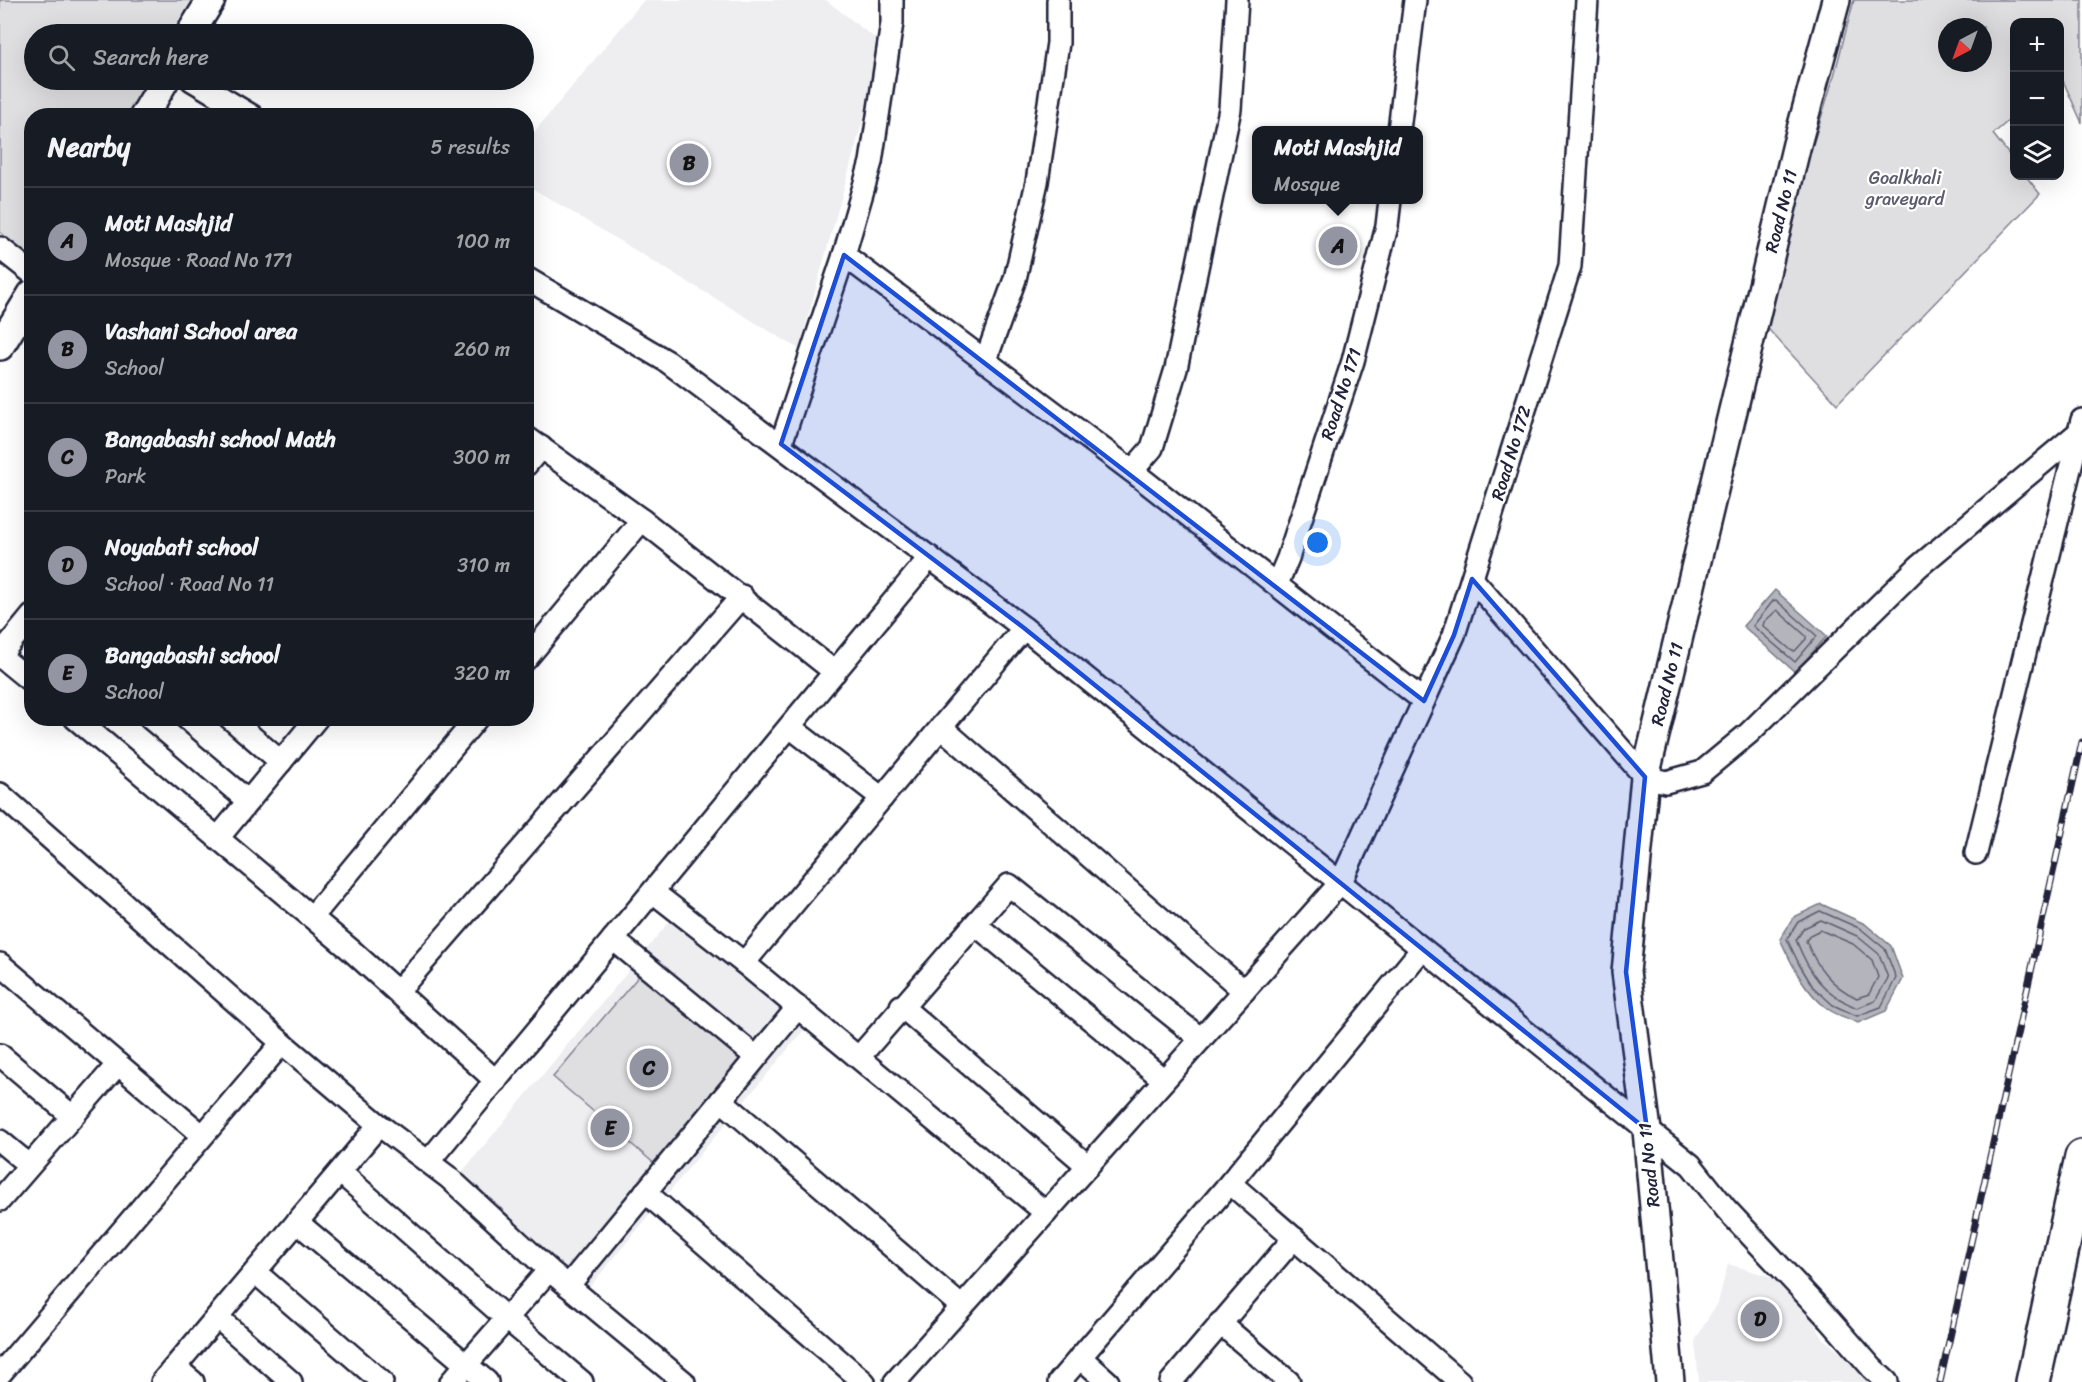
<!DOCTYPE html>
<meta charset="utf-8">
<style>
body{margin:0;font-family:Sriracha,sans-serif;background:#20242c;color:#f1f3f6}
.controls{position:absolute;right:18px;top:18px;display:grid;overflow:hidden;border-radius:12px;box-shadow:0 6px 24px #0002}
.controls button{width:54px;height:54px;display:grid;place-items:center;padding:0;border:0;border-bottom:2px solid #363941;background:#171b24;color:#f1f3f6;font:30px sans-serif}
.compass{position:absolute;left:1938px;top:18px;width:54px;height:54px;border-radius:50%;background:#171b24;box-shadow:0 6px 24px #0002;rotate:221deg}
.you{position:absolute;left:1318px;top:543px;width:21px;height:21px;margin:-15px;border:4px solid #fff;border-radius:50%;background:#1a73e8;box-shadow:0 0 0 9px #1a73e833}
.badge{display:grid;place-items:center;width:39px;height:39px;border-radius:50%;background:#9495a2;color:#111;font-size:20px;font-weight:700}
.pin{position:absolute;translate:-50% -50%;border:3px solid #fff;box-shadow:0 2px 6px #0006}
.popup{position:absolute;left:1252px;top:126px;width:171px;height:78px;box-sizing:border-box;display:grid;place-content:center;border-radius:12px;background:#171b24;filter:drop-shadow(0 2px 4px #0005);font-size:20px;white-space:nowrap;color:#9ea1a6}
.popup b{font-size:22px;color:#f1f3f6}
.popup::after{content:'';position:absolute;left:50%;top:100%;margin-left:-12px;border:12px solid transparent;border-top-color:#171b24}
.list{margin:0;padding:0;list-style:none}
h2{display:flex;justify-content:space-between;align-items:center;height:78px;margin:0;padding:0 24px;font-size:26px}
h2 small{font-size:20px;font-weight:400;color:#9ea1a6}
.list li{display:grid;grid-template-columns:39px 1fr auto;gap:18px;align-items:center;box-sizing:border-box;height:108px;padding:0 24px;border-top:2px solid #363941}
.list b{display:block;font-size:22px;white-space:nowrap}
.list p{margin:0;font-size:20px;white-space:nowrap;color:#9ea1a6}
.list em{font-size:20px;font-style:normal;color:#9ea1a6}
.icon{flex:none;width:33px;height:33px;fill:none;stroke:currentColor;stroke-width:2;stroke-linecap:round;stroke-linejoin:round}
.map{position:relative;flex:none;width:2082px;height:1382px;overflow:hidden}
.search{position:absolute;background:#171b24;box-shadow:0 6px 24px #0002;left:24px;top:24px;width:510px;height:66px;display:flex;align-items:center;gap:15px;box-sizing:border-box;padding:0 21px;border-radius:33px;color:#9ea1a6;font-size:22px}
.panel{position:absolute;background:#171b24;box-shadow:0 6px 24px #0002;left:24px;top:108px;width:510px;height:618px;border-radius:24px}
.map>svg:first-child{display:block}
</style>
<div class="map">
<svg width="2082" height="1382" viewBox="0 0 2082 1382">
<rect width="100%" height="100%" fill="#fff"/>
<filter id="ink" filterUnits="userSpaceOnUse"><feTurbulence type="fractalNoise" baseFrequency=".0167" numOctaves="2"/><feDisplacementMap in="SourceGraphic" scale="12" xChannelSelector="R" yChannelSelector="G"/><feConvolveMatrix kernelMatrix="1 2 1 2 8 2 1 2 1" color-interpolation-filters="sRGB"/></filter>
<g filter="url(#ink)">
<g fill="#eeeef1">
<polygon points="644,0 826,0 886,47 863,120 799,349 527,185 526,142"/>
<polygon points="674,916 809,1024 588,1289 453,1183"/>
<polygon points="1728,1264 1790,1282 1823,1338 1874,1382 1699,1382 1695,1341 1719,1299"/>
</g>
<g fill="#dfdfe2" stroke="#80808e" stroke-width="1.5" fill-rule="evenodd">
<polygon points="0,0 211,0 188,34 34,34 34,80 161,80 139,115 32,116 31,260 0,232"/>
<path d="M1854,0H2082V123L2060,74V22H2014V116L1993,134L2014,161V176H2026L2040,194L1837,404L1759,319L1834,76ZM1947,27H1983V63H1947Z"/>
<polygon points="643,971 746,1060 656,1165 553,1077"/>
</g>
<g fill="#b4b4bc" stroke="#7a7a88" stroke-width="1.5">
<polygon points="1775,590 1827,636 1795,672 1743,626"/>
<path d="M1821,904L1865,924L1891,946L1903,979L1886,1011L1858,1023C1848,1018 1836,1015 1828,1009C1804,991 1792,965 1780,939L1794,917Z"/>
</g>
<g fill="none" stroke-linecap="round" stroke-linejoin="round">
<g stroke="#5c5c6f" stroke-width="1.5">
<polygon points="1776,600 1817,636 1795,662 1753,626 1773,601"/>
<polygon points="1777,610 1806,636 1806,639 1795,651 1792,651 1763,626 1764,622"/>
<polygon points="1820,911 1861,929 1885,949 1896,978 1881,1007 1857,1016 1833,1005 1813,987 1799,964 1787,939 1798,922"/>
<path d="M1821,920L1857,936L1879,954L1888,978L1875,1001L1857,1008C1823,993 1810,975 1796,940L1804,928Z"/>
<path d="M1820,930L1853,944L1872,960L1878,977L1869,994L1857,998C1831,986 1817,967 1806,941L1810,935Z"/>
</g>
<defs>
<g id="minor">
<polyline points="892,0 892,23 871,162 844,255 1132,471 1424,701"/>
<polyline points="192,80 252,116"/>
<polyline points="1399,130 1415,0"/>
<polyline points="0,248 32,273"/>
<polyline points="526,278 668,362 1024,628 1691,1165 1726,1209 1830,1320 1872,1368 1887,1382"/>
<polyline points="985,362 1015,279 1037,182 1058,43 1058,0"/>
<polyline points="526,437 642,520 835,672"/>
<polyline points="781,444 844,255"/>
<polyline points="526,465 541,447"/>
<polyline points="1132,471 1152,448 1176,369 1230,109 1237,0"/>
<polyline points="1472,579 1645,777 1666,782 1702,772 1749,733 1918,567 2079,432 2082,420"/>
<polyline points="1277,584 1288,558 1353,361 1387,226 1390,200"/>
<polyline points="0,655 32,616"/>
<polyline points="0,656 32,682"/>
<polyline points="526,659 642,520"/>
<polyline points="75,718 352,951 496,1081"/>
<polyline points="150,718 248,801"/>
<polyline points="230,718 281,762"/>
<polyline points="790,727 882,798"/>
<polyline points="941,727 1244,991"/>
<polyline points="0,794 282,1043 379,1125 448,1177 549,1270 684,1382"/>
<polyline points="218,838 317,718"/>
<polyline points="1976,853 2079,432"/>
<polyline points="653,892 744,963 1046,1213"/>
<polyline points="312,917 477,718"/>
<polyline points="975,924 1164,1080"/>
<polyline points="613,939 756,1057"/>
<polyline points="744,963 1024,628"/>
<polyline points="0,964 197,1131"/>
<polyline points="398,991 742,596"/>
<polyline points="901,1006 1088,1166"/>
<polyline points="0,1055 72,1116"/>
<polyline points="859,1057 1009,885 1201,1039"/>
<polyline points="721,1100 962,1307"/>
<polyline points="0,1141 29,1165"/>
<polyline points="428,1162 930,557"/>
<polyline points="340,1172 506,1318 582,1382"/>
<polyline points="1230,1183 1460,1382"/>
<polyline points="645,1192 864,1382"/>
<polyline points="0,1200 118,1064"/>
<polyline points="297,1222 487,1382"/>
<polyline points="255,1272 382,1382"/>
<polyline points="568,1286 798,1007"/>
<polyline points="217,1317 291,1382"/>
<polyline points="1220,1323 1289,1382"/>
<polyline points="1080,1357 1108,1382"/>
<polyline points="175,1367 193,1382"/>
<polyline points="0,1374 282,1043"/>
<polyline points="162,1382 379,1125"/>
<polyline points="451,1382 549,1270"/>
<polyline points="895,1382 1341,882 1454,635 1570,266 1587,0"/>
<polyline points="1059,1382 1230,1183 1422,949"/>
<polyline points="1171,1382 1294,1238"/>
</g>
<g id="tertiary">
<polyline points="190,34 211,0"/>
<polyline points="144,116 165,80"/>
<polyline points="0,346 32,294"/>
<polyline points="1670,1382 1647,1130 1626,972 1645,777 1797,144 1836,0"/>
</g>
<polyline id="trunk" points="2033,1382 2082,1157"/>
</defs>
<use href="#minor" stroke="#22223b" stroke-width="26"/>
<use href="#tertiary" stroke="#22223b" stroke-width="32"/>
<use href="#trunk" stroke="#22223b" stroke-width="38"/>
<use href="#minor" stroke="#fff" stroke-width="21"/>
<use href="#tertiary" stroke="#fff" stroke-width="27"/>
<use href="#trunk" stroke="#fff" stroke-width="33"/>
<defs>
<polyline id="rail" points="1940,1382 2082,742"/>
</defs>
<use href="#rail" stroke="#22223b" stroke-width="7"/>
<use href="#rail" stroke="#fff" stroke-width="4.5" stroke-dasharray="14" stroke-linecap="butt"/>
</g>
</g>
<path fill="#1d4ed8" fill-opacity="0.2" stroke="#1d4ed8" stroke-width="4.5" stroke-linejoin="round" d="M844,255L1424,701L1454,635L1472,579L1645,777L1626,972L1647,1130L1024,628L781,444Z"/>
<g text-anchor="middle" stroke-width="4.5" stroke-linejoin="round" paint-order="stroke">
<g font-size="18" fill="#5b5b6d" stroke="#fff">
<text x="1905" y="184">Goalkhali<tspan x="1905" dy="21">graveyard</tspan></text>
</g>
<g font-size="18" fill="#22223b" stroke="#fff">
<text transform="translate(1781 211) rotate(-76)" y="6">Road No 11</text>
<text transform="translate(1341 394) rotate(-72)" y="6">Road No 171</text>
<text transform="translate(1511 453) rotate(-73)" y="6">Road No 172</text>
<text transform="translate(1667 684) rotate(-76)" y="6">Road No 11</text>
<text transform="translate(1649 1165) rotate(-96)" y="6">Road No 11</text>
</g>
</g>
</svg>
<div class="controls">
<button>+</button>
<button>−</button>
<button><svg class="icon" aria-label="layers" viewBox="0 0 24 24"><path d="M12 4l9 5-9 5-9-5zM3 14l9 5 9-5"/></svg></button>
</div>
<svg class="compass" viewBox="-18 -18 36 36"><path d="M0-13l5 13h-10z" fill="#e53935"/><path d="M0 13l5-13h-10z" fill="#9ea1a6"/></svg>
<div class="you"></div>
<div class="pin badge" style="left:1338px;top:246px">A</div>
<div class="popup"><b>Moti Mashjid</b>Mosque</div>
<div class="pin badge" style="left:689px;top:163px">B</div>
<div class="pin badge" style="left:649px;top:1068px">C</div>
<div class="pin badge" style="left:1760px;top:1319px">D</div>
<div class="pin badge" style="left:610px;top:1128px">E</div>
<div class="search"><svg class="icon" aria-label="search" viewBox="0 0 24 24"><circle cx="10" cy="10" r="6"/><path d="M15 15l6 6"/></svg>Search here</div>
<section class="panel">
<h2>Nearby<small>5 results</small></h2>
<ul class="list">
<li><span class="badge">A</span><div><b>Moti Mashjid</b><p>Mosque · Road No 171</p></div><em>100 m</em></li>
<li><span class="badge">B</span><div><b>Vashani School area</b><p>School</p></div><em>260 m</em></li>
<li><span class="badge">C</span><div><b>Bangabashi school Math</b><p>Park</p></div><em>300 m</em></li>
<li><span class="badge">D</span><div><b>Noyabati school</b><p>School · Road No 11</p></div><em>310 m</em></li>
<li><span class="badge">E</span><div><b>Bangabashi school</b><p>School</p></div><em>320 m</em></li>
</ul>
</section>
</div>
